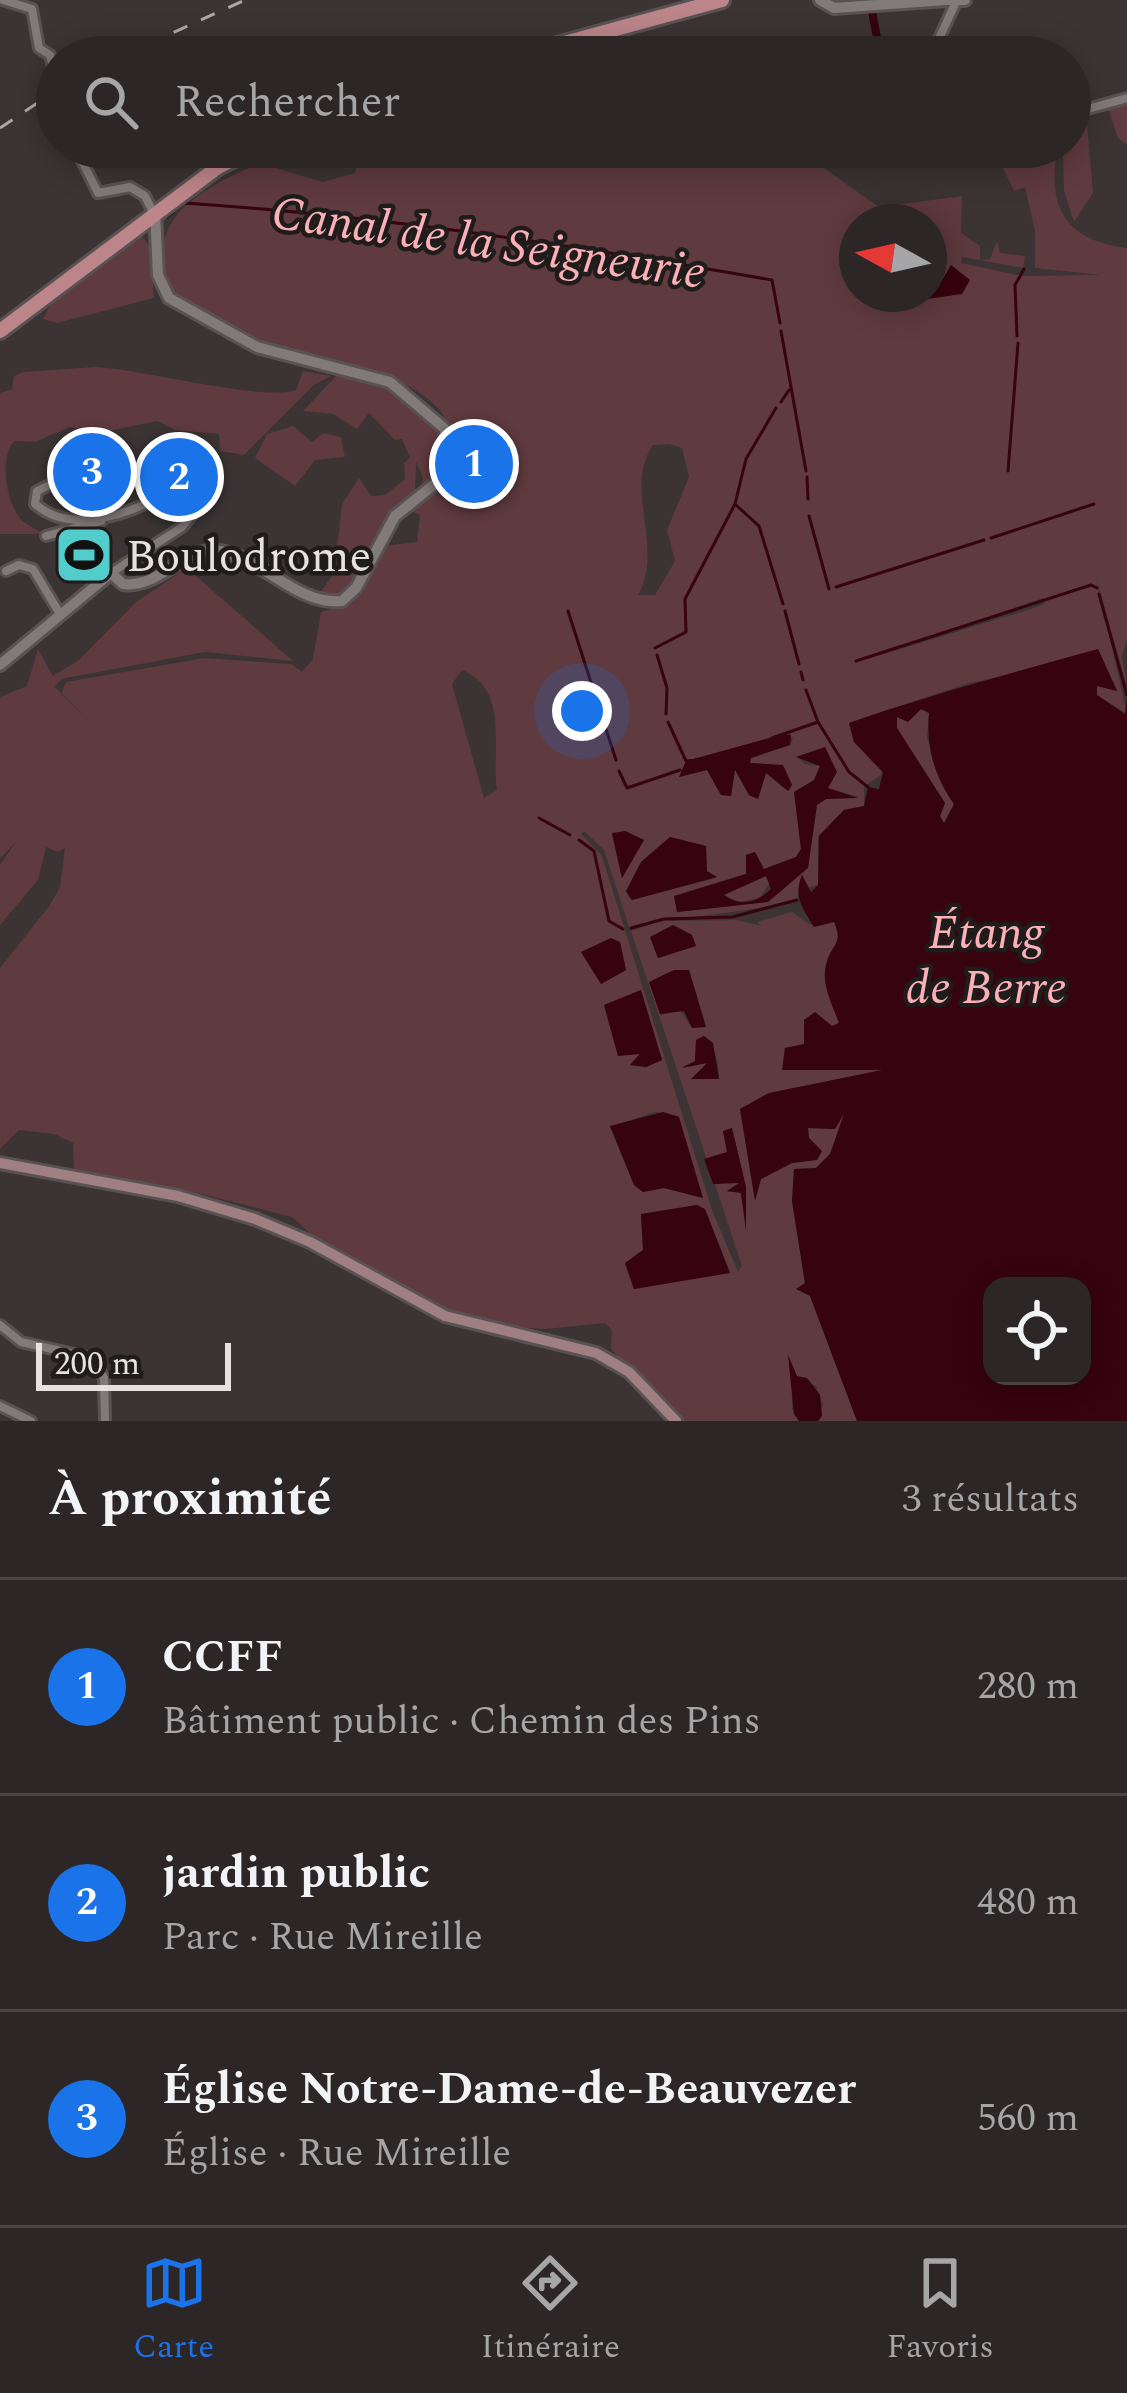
<!DOCTYPE html>
<html lang="fr">
<meta charset="utf-8">
<style>
body{margin:0;font-family:Spectral,serif;background:#383233;color:#f1f3f6}
.controls{position:absolute;right:36px;bottom:36px;display:grid;overflow:hidden;border-radius:24px;box-shadow:0 6px 30px #0003}
.controls button{width:108px;height:108px;display:grid;place-items:center;padding:0;border:0;border-bottom:3px solid #484344;background:#2c2627;color:#f1f3f6;font:60px sans-serif}
.compass{position:absolute;left:839px;top:204px;width:108px;height:108px;border-radius:50%;background:#2c2627;box-shadow:0 6px 30px #0003;rotate:278deg}
.scale{position:absolute;left:36px;bottom:30px;width:195px;box-sizing:border-box;padding-left:12px;border:6px solid #e7e1e2;border-top:0;font-size:33px;line-height:42px;white-space:nowrap;color:#e7e1e2;-webkit-text-stroke:9px #201c1c;paint-order:stroke}
.you{position:absolute;left:582px;top:711px;width:42px;height:42px;margin:-30px;border:9px solid #fff;border-radius:50%;background:#1a73e8;box-shadow:0 0 0 18px #1a73e833}
.badge{display:grid;place-items:center;width:78px;height:78px;border-radius:50%;background:#1a73e8;color:#fff;font-size:39px;font-weight:700}
.pin{position:absolute;translate:-50% -50%;border:6px solid #fff;box-shadow:0 3px 12px #0006}
.list{margin:0;padding:0;list-style:none}
h2{display:flex;justify-content:space-between;align-items:center;height:156px;margin:0;padding:0 48px;font-size:51px}
h2 small{font-size:39px;font-weight:400;color:#a6a5a7}
.list li{display:grid;grid-template-columns:78px 1fr auto;gap:36px;align-items:center;box-sizing:border-box;height:216px;padding:0 48px;border-top:3px solid #484344}
.list b{display:block;font-size:45px;white-space:nowrap}
.list p{margin:0;font-size:39px;white-space:nowrap;color:#a6a5a7}
.list em{font-size:39px;font-style:normal;color:#a6a5a7}
.icon{flex:none;width:66px;height:66px;fill:none;stroke:currentColor;stroke-width:2;stroke-linecap:round;stroke-linejoin:round}
.map{position:relative;flex:none;width:1127px;height:1421px;overflow:hidden}
.search{position:absolute;background:#2c2627;box-shadow:0 6px 30px #0003;left:36px;right:36px;top:36px;height:132px;display:flex;align-items:center;gap:30px;box-sizing:border-box;padding:0 42px;border-radius:66px;color:#a6a5a7;font-size:45px}
.sheet{height:804px;background:#2c2627}
nav{display:flex;justify-content:space-around;align-items:center;box-sizing:border-box;height:168px;border-top:3px solid #484344;background:#2c2627;font-size:33px;color:#a6a5a7}
nav a{display:grid;justify-items:center;gap:6px}
nav .on{color:#1a73e8}
.map>svg:first-child{display:block}
</style>
<div class="map">
<svg width="1127" height="1421" viewBox="0 0 1127 1421">
<rect width="100%" height="100%" fill="#3b3334"/>
<g fill="#5f3a3e" fill-rule="evenodd">
<polygon points="1127,100 1127,145 1118,138 1108,108"/>
<polygon points="1086,113 1093,193 1074,222 1064,191 1063,147 1070,147 1070,119"/>
<path d="M360,147H794L879,207L962,196L961,233L980,246V260L990,259L997,241L1000,253L1025,256L1023,268L962,257L961,263L1022,276L1101,275L1035,268V231L1025,187L1014,191L997,156L1024,162L1037,155V147H1059C1059,154 1055,159 1055,166C1050,219 1078,242 1127,248V640L1122,656L1127,687L1096,578L1127,714L1097,695V686L1117,690L1098,649L1048,667L969,683L849,723L854,742L883,773L864,787V806L844,810L818,836V885L807,888L802,874L797,900C740,914 685,916 629,927L604,850L584,831L581,834L602,856L712,1210L738,1272L742,1266L631,931L660,921L737,920L761,926L757,922L792,912L814,927L834,922L842,934L826,965L825,982L839,1024L832,1026L815,1012L804,1020V1045L785,1048L783,1070L897,1068L769,1093L740,1109L755,1199L761,1179L792,1163L817,1159L822,1151L809,1138L808,1128L835,1129L840,1113L844,1114L830,1154L816,1168L794,1169L792,1201L805,1284L797,1289L810,1296L857,1421H818L823,1405L816,1386L797,1377L792,1365V1409L799,1421H684L616,1355L611,1349L612,1330L605,1323L546,1329L496,1326L456,1315L314,1237L292,1217L198,1193L74,1172L73,1143L54,1134L19,1130L0,1149V968L50,905L60,887L65,848L58,852L46,847L38,880L0,925V865L15,843L0,858V697L27,686L38,649L53,676L79,660L136,602L187,568L293,661L205,652L61,679L55,687L88,719L61,694L66,682L204,658L291,664L302,672L295,680L313,659L321,612C358,603 366,579 383,546L417,542L420,515L405,509L471,468L468,462L457,461C456,427 442,405 411,388C366,364 314,371 269,350C242,337 194,316 173,295C162,283 162,266 163,251C165,204 221,181 259,163L323,182L355,173ZM857,222H929V294H857ZM669,444L682,448L689,477L667,530L675,561L655,595H638C665,548 623,489 653,445ZM1043,598L1045,603L1040,606L881,655ZM462,670C510,689 491,750 497,790L484,798L452,684ZM784,734L793,738L790,745L750,758V763L783,766L792,785L788,791L766,773L758,799L749,795L735,769L730,796L721,795L707,770L679,777L686,762ZM825,747L836,772L828,788L858,797L825,799L817,805L808,868L767,902L677,912L675,896L746,874V855L755,852L759,869H764L797,857L801,849L794,792L814,780L820,766L805,764L797,757ZM625,831L644,840L622,878L612,836ZM670,837L706,846L707,871L716,878L631,900L626,892L641,862ZM673,926L692,936L696,946L658,958L650,938ZM611,938L620,943L626,970L601,984L581,952ZM674,970H689L706,1027L692,1028L680,1010L661,1015L649,982ZM641,990L662,1060L646,1067L630,1065L640,1053L618,1056L604,1005ZM704,1036C716,1047 719,1064 719,1079H691L709,1063L682,1067L695,1061L696,1040ZM655,1112L678,1116L703,1198L664,1188L643,1192L634,1185L610,1127ZM732,1128L746,1187V1224L740,1191L727,1192L739,1187L738,1181L713,1184L704,1159L728,1152L723,1131ZM697,1205L705,1210L730,1272L634,1289L625,1264L643,1250L641,1214Z"/>
<polygon points="141,235 150,247 154,298 57,323 43,319 55,297"/>
<path d="M95,367C143,369 263,402 296,390L303,371L331,376L314,385L244,455L220,451L219,434L175,430L157,421L99,433L70,427L35,442L14,441C0,458 5,497 19,517C24,524 36,529 44,534H0V393L12,389L14,376L23,372Z"/>
<polygon points="339,373 383,385 439,423 444,470 420,493 423,478 416,462 415,496 341,598 320,593 334,573 342,504 359,478 371,496 385,495 405,479 404,463 410,458 402,439 395,440 369,413 357,429 333,414 303,411"/>
<polygon points="293,426 312,442 323,433 341,437 345,457 315,460 295,486 255,458 267,434"/>
<polygon points="77,532 79,545 101,542 110,567 62,573 59,558 65,556 67,534"/>
<polygon points="921,709 929,713 927,738 954,804 944,823 940,816 945,803 897,729 897,717 909,721"/>
<polygon points="760,875 772,879 760,898 739,902 724,895"/>
</g>
<g fill="#36030e" fill-rule="evenodd">
<polygon points="951,265 970,280 962,294 906,302 891,294 929,294 929,283 941,282"/>
<path d="M1098,649L1117,691L1097,686V695L1125,714L1127,698V1421H857L810,1296L796,1289L805,1283L792,1201L794,1169L816,1168L830,1154L844,1114L835,1129L808,1128L809,1138L822,1151L817,1160L792,1163L761,1179L755,1201L740,1109L769,1093L882,1070H782L785,1048L804,1044V1020L815,1012L832,1026L839,1023C832,1004 821,984 826,965C831,943 844,945 834,922L814,927C803,908 793,897 802,875L811,892L818,885L819,836L844,810L864,806L868,787L879,789L883,772L854,742L849,723C932,694 1016,672 1098,649ZM921,709L929,713C926,747 934,776 954,804L944,823L940,816L945,803L897,728V717L908,722ZM1082,1286V1376H992V1286Z"/>
<polygon points="784,734 791,735 790,745 751,758 750,763 783,765 792,785 788,791 766,773 758,799 749,795 735,770 731,796 721,795 707,770 679,777 686,761"/>
<path d="M825,747L837,772L828,788L858,798L826,799L817,805L808,868L768,902L677,912L674,896L746,874V855L755,852L764,869L796,857L801,849L794,792L814,780L820,766L796,757ZM766,876L771,889C756,903 742,907 724,895Z"/>
<polygon points="625,831 644,840 622,878 612,833"/>
<polygon points="670,837 706,846 707,871 717,877 632,900 626,891 641,862"/>
<polygon points="673,925 692,935 696,946 658,958 650,937"/>
<polygon points="611,938 620,942 626,970 601,984 581,952"/>
<polygon points="674,970 689,970 706,1027 692,1028 684,1011 660,1014 649,982"/>
<polygon points="641,990 662,1060 646,1067 630,1065 640,1054 618,1056 604,1005"/>
<polygon points="704,1036 713,1043 719,1079 691,1079 707,1063 682,1068 695,1061 696,1040"/>
<polygon points="663,1112 679,1117 703,1198 664,1188 643,1192 634,1185 610,1126"/>
<polygon points="732,1128 746,1187 746,1231 741,1193 727,1191 739,1183 713,1184 704,1159 727,1152 723,1131"/>
<polygon points="697,1205 705,1209 730,1273 634,1289 625,1263 643,1250 641,1214"/>
<polygon points="788,1355 797,1376 807,1378 820,1395 822,1416 818,1421 799,1421 794,1414"/>
</g>
<g fill="none" stroke-linecap="round" stroke-linejoin="round">
<g stroke="#36030e" stroke-width="3">
<path d="M167,217L184,203C382,216 577,246 772,280L780,323"/>
<polyline points="781,331 806,471"/>
<polyline points="1017,336 1015,285 1024,269"/>
<polyline points="781,402 789,390"/>
<polyline points="1008,471 1018,343"/>
<polyline points="807,477 808,499"/>
<polyline points="736,505 759,526 783,604"/>
<polyline points="809,516 829,589"/>
<polyline points="991,538 1094,504"/>
<polyline points="836,587 984,540"/>
<polyline points="1099,594 1127,695"/>
<polyline points="568,611 616,760"/>
<polyline points="785,611 799,664"/>
<polyline points="655,648 686,632 685,599 735,504 746,459 776,408"/>
<polyline points="657,655 667,688 666,714"/>
<polyline points="856,661 1091,585 1097,588"/>
<polyline points="801,672 803,680"/>
<polyline points="806,690 818,722"/>
<polyline points="668,722 686,761 700,760"/>
<polyline points="772,738 818,722 849,772 868,787"/>
<polyline points="619,771 627,788 680,770"/>
<polyline points="539,818 570,835"/>
<polyline points="579,840 594,851 609,921 623,929"/>
<polyline points="631,928 664,919 732,917 797,900"/>
</g>
<polyline stroke="#36030e" stroke-width="8" points="870,0 877,38 896,57"/>
<defs>
<g id="minor">
<polyline points="3,0 32,9 39,48 50,55 57,81"/>
<polyline points="941,57 938,41 955,4"/>
<polyline points="1070,114 1127,98"/>
<polyline points="75,147 98,193 130,187 145,196 153,212"/>
<polyline points="981,147 984,152"/>
<polyline points="168,442 183,457"/>
<polyline points="180,459 188,454 203,476"/>
<path d="M54,483L37,491L35,504C80,543 158,502 200,473L209,495L182,527L111,573"/>
<polyline points="46,536 101,521"/>
<polyline points="6,571 19,565 33,569 60,614"/>
<polyline points="0,1325 21,1342 92,1358 104,1378 105,1421"/>
<polyline points="0,1406 31,1421"/>
</g>
<g id="tertiary">
<polyline points="820,0 834,8 946,0"/>
<polyline points="949,0 965,0"/>
<path d="M0,665L111,573L123,584C159,589 185,546 220,551C262,558 298,606 342,601L356,588L395,516L446,475L445,429L390,382L257,347L169,298L158,275L155,211"/>
</g>
<polyline id="secondary" points="0,1163 178,1196 255,1219 310,1242 445,1316 596,1353 629,1372 676,1421"/>
<g id="primary">
<polyline points="513,57 722,0"/>
<polyline points="212,170 258,147"/>
<polyline points="0,331 218,167"/>
</g>
</defs>
<use href="#minor" stroke="#595253" stroke-width="14"/>
<use href="#tertiary" stroke="#595253" stroke-width="16"/>
<use href="#secondary" stroke="#595253" stroke-width="16"/>
<use href="#primary" stroke="#595253" stroke-width="20"/>
<use href="#minor" stroke="#827979" stroke-width="8"/>
<use href="#tertiary" stroke="#827979" stroke-width="10"/>
<use href="#secondary" stroke="#9f7f82" stroke-width="10"/>
<use href="#primary" stroke="#bc858a" stroke-width="14"/>
<g stroke="#ada7a8" stroke-width="3" stroke-dasharray="15 15" stroke-linecap="butt">
<polyline points="119,57 245,0"/>
<polyline points="0,128 57,90"/>
</g>
</g>
<defs>
<symbol id="stadium-square" viewBox="-11 -11 22 22"><rect x="-9" y="-9" width="18" height="18" rx="4" fill="#53cdcb" stroke="#201c1c"/><path d="M0-5a6.5 5 0 1 0 0 10a6.5 5 0 1 0 0-10ZM-3.5-1.8h7v3.6h-7Z" fill="#111"/></symbol>
</defs>
<g fill-rule="evenodd">
<use href="#stadium-square" x="51" y="522" width="66" height="66"/>
</g>
<g text-anchor="middle" stroke-width="9" stroke-linejoin="round" paint-order="stroke">
<g font-size="45" fill="#e7e1e2" stroke="#201c1c" text-anchor="start">
<text x="126" y="571">Boulodrome</text>
</g>
<g font-size="48" font-style="italic" fill="#fbb0b7" stroke="#201c1c">
<text transform="translate(489 241) rotate(8)" y="17">Canal de la Seigneurie</text>
<text x="986" y="948">Étang<tspan x="986" dy="55">de Berre</tspan></text>
</g>
</g>
</svg>
<div class="controls">
<button><svg class="icon" aria-label="locate" viewBox="0 0 24 24"><circle cx="12" cy="12" r="6"/><path d="M12 2v4M12 18v4M2 12h4M18 12h4"/></svg></button>
</div>
<svg class="compass" viewBox="-18 -18 36 36"><path d="M0-13l5 13h-10z" fill="#e53935"/><path d="M0 13l5-13h-10z" fill="#a6a5a7"/></svg>
<div class="scale">200 m</div>
<div class="you"></div>
<div class="pin badge" style="left:474px;top:464px">1</div>
<div class="pin badge" style="left:179px;top:477px">2</div>
<div class="pin badge" style="left:92px;top:472px">3</div>
<div class="search"><svg class="icon" aria-label="search" viewBox="0 0 24 24"><circle cx="10" cy="10" r="6"/><path d="M15 15l6 6"/></svg>Rechercher</div>
</div>
<section class="sheet">
<h2>À proximité<small>3 résultats</small></h2>
<ul class="list">
<li><span class="badge">1</span><div><b>CCFF</b><p>Bâtiment public · Chemin des Pins</p></div><em>280 m</em></li>
<li><span class="badge">2</span><div><b>jardin public</b><p>Parc · Rue Mireille</p></div><em>480 m</em></li>
<li><span class="badge">3</span><div><b>Église Notre-Dame-de-Beauvezer</b><p>Église · Rue Mireille</p></div><em>560 m</em></li>
</ul>
</section>
<nav>
<a class="on"><svg class="icon" aria-label="map" viewBox="0 0 24 24"><path d="M3 6l6-2 6 2 6-2v14l-6 2-6-2-6 2zM9 4v14M15 6v14"/></svg>Carte</a>
<a><svg class="icon" aria-label="directions" viewBox="0 0 24 24"><path d="M12 3l9 9-9 9-9-9zM9 14v-3h6M13 9l2 2-2 2"/></svg>Itinéraire</a>
<a><svg class="icon" aria-label="saved" viewBox="0 0 24 24"><path d="M7 4h10v16l-5-4-5 4z"/></svg>Favoris</a>
</nav>
